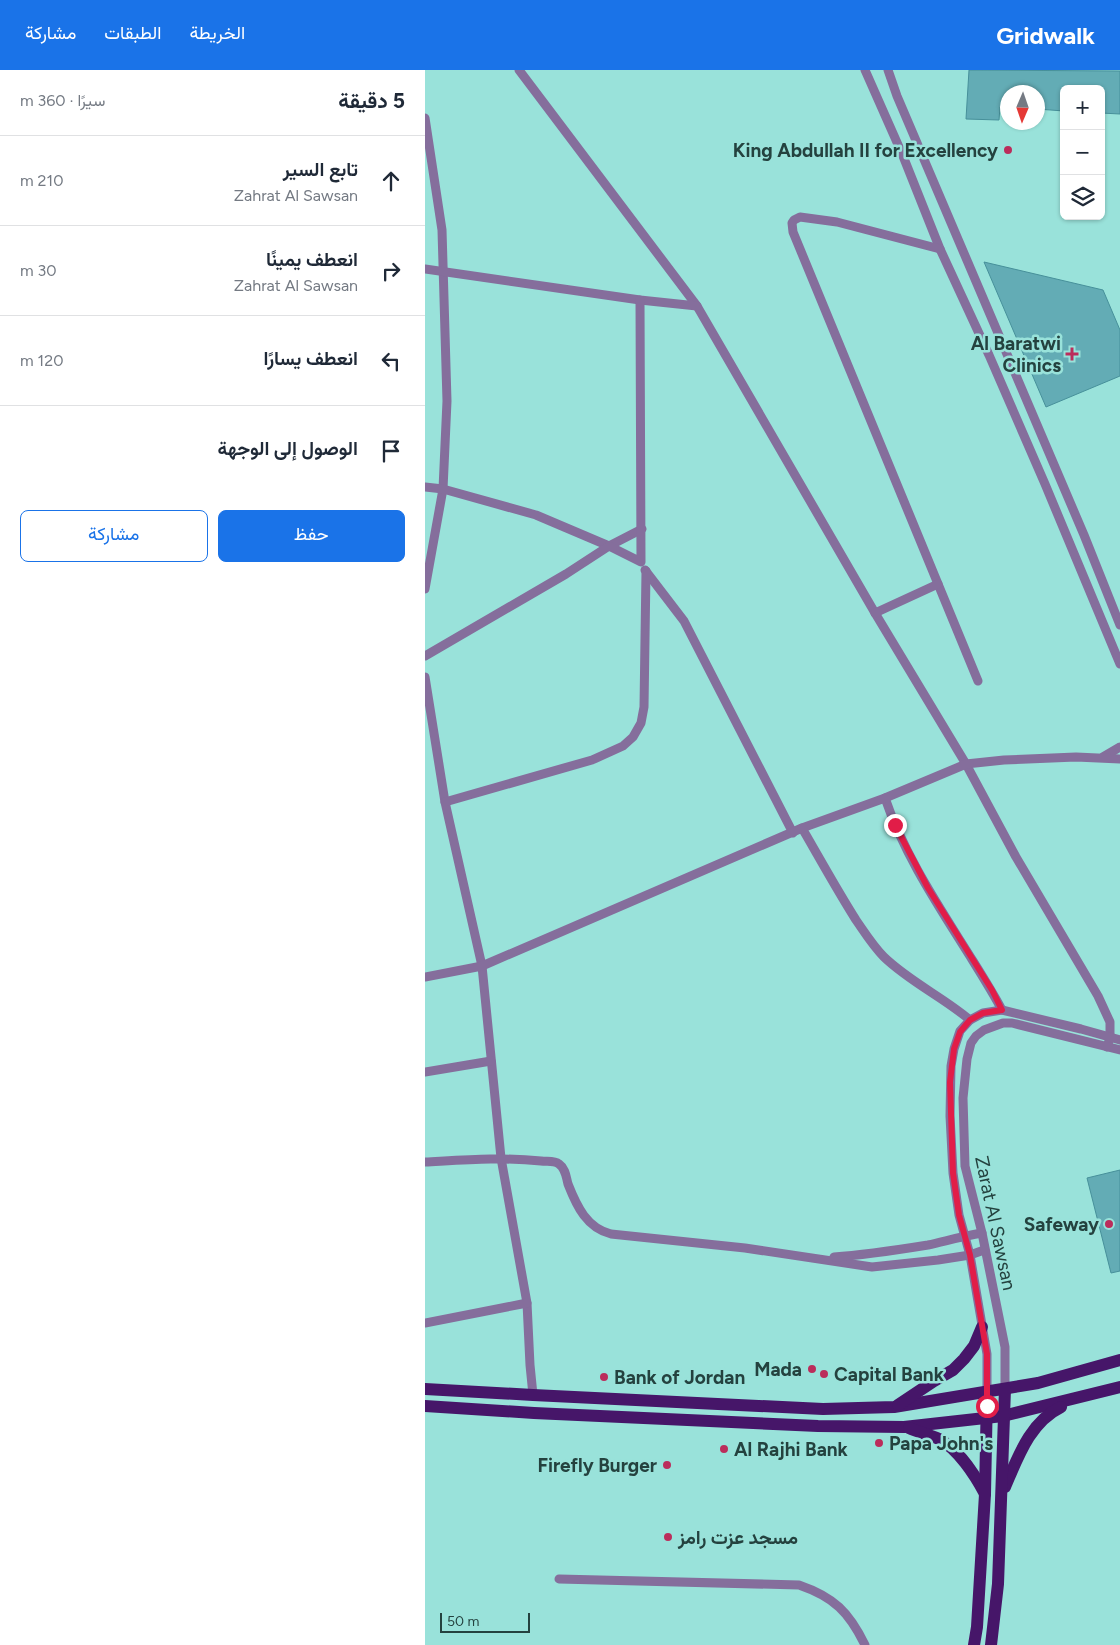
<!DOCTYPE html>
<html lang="ar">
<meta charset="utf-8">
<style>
body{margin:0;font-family:Figtree,Vazirmatn,sans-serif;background:#f2f2f3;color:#1f2937;direction:rtl}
.controls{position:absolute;right:15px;top:15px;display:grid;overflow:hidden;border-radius:8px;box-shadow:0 1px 4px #0004}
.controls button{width:45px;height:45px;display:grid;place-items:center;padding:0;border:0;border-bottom:1px solid #e0e1e3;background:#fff;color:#1f2937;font:25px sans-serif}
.compass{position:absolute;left:575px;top:15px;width:45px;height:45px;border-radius:50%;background:#fff;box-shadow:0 1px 4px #0004;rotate:182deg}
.scale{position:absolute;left:15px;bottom:12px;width:90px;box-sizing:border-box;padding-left:5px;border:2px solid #24423f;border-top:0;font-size:14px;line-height:18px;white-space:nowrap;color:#24423f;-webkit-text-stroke:4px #99e2da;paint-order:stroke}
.stop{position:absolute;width:15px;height:15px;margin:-11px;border:4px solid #e11d48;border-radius:50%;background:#fff}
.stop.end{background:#e11d48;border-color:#fff;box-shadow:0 1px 5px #0008}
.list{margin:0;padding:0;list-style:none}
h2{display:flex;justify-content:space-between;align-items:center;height:65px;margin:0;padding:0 20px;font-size:21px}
h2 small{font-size:16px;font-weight:400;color:#747a83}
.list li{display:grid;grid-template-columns:32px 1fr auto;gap:15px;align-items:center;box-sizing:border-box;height:90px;padding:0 20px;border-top:1px solid #e0e1e3}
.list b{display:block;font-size:19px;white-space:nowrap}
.list p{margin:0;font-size:16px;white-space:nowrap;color:#747a83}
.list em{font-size:16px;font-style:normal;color:#747a83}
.actions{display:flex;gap:10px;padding:15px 20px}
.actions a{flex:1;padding:11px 0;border:1px solid #1a73e8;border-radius:8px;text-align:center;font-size:18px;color:#1a73e8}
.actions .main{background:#1a73e8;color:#fff}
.icon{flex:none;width:28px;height:28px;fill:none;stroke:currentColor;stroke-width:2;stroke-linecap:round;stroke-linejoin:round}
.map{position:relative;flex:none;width:695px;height:1575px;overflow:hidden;direction:ltr}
header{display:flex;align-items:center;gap:30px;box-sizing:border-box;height:70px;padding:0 25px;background:#1a73e8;color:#fff}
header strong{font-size:24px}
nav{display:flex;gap:28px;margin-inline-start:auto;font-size:18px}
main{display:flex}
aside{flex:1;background:#fff}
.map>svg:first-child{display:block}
</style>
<header>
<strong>Gridwalk</strong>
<nav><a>الخريطة</a><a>الطبقات</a><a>مشاركة</a></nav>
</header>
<main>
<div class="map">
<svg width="695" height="1575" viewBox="0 0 695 1575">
<rect width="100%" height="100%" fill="#99e2da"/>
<g fill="#63acb5" stroke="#47909a">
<polygon points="544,0 695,1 695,44 676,43 676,19 639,19 639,41 612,39 612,22 582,22 582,38 575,37 574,50 541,49"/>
<polygon points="559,192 678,220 695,260 695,306 621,337"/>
<polygon points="695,1100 695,1201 686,1203 662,1108"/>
</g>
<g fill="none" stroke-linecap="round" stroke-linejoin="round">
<g stroke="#856e9c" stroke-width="9">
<polyline points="94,0 272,236 450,543 541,694 591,787 673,926 685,952 685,968 682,977"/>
<polyline points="440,0 478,86 515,179 564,285 620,414 695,594"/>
<polyline points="463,0 472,26 659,465 695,555"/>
<polyline points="0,48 17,160 22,331 18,419 0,519"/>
<polyline points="515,179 412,152 375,147 369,150 367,153 368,162 553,611"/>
<polyline points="0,199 215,230 272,236"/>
<polyline points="0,417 18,419 111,445 184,476 217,459"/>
<polyline points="220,500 259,551 368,763"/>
<polyline points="450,543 513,514"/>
<polyline points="0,586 141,504 184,476 216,492 215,230"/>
<polyline points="0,607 20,732 57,896 76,1088 102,1233 105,1295 108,1325"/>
<polyline points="678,687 695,677"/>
<path d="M460,728C480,787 515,838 548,891C558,907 568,923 577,940"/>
<polyline points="20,732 167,690 198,676 208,667 216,653 219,637 221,501"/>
<path d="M377,758C395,789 412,820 431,850C440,863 448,876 459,887C485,912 518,927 545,950"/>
<polyline points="0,907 57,896 377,758 460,728 541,694 579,690 651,687 695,689"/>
<polyline points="0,1002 66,991"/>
<path d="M0,1092C39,1090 77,1087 116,1091C122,1092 129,1090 134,1094C141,1099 141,1107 143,1114C152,1137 162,1158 186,1164L320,1178L447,1197L513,1190L545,1185L559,1180"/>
<path d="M409,1187C441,1185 472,1180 503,1175C521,1171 538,1166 557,1163"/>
<polyline points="0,1253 102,1233"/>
<polyline points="580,1319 580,1277 557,1163 540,1096 538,1028 542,989 546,973 551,966 559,960 578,953 587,953 695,980"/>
<polyline points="562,1322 562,1284 545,1185 534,1145 528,1103 525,1046 526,996 529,979 535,961 545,950 558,943 577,940 656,959 695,970"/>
<path d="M134,1509L374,1515C409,1527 424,1542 440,1575"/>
</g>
<g stroke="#461669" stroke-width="12">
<polyline points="0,1319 108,1325 398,1339 469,1337 613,1313 695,1290"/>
<polyline points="473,1335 509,1311 528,1300 539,1289 549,1276 557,1257"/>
<polyline points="0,1336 109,1343 393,1356 479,1357 578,1346 695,1317"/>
<path d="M484,1358C493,1362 505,1365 514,1369C533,1379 550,1405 560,1424"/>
<path d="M580,1417C593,1387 605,1352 636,1337"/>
<polyline points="549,1575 552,1557 560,1424 562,1322"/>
<polyline points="566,1575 573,1514 580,1319"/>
</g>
</g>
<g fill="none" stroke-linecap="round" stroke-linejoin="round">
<polyline stroke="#e11d48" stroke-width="6" points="470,755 503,818 567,920 577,940 558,943 545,950 535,962 529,979 525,1012 528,1103 534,1145 545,1185 562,1284 562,1336"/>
</g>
<g fill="#bb2d5b" stroke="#99e2da" stroke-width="2">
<circle cx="583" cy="80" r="5"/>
<path d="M644.5 276.5h5v5h5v5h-5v5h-5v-5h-5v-5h5z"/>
<circle cx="684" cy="1154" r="5"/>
<circle cx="387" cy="1299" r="5"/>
<circle cx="399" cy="1304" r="5"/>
<circle cx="179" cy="1307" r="5"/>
<circle cx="454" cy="1373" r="5"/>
<circle cx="299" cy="1379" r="5"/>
<circle cx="242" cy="1395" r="5"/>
<circle cx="243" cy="1467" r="5"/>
</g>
<g text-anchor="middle" stroke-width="5" stroke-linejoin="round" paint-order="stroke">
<g font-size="19" font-weight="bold" fill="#24423f" stroke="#99e2da" text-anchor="end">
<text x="573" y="87">King Abdullah II for Excellency</text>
<text x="636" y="280">Al Baratwi<tspan x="636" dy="22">Clinics</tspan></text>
<text x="674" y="1161">Safeway</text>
<text x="377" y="1306">Mada</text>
<text x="409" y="1311" text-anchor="start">Capital Bank</text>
<text x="189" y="1314" text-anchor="start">Bank of Jordan</text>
<text x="464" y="1380" text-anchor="start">Papa John's</text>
<text x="309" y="1386" text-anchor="start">Al Rajhi Bank</text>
<text x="232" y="1402">Firefly Burger</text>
<text x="253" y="1474" text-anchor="start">مسجد عزت رامز</text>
</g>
<g font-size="19" fill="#24423f" stroke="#99e2da">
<text transform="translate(571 1153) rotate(78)" y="7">Zarat Al Sawsan</text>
</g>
</g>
</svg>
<div class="controls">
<button>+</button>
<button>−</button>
<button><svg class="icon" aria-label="layers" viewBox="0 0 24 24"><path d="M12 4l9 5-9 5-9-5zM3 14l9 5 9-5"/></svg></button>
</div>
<svg class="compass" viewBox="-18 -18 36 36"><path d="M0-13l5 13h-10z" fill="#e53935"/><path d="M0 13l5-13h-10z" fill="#747a83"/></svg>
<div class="scale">50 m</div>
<div class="stop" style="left:562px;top:1336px"></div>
<div class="stop end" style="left:470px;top:755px"></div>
</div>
<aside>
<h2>5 دقيقة<small>سيرًا · 360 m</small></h2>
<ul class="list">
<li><svg class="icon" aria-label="ahead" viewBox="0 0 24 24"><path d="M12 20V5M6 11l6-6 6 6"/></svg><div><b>تابع السير</b><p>Zahrat Al Sawsan</p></div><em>210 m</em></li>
<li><svg class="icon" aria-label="right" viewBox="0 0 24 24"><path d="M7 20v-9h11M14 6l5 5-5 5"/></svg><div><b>انعطف يمينًا</b><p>Zahrat Al Sawsan</p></div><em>30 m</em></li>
<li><svg class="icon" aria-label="left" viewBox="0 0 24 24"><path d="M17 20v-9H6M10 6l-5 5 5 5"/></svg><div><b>انعطف يسارًا</b></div><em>120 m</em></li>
<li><svg class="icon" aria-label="arrive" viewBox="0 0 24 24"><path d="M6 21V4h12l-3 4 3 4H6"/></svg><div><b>الوصول إلى الوجهة</b></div></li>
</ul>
<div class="actions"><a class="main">حفظ</a><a>مشاركة</a></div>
</aside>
</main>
